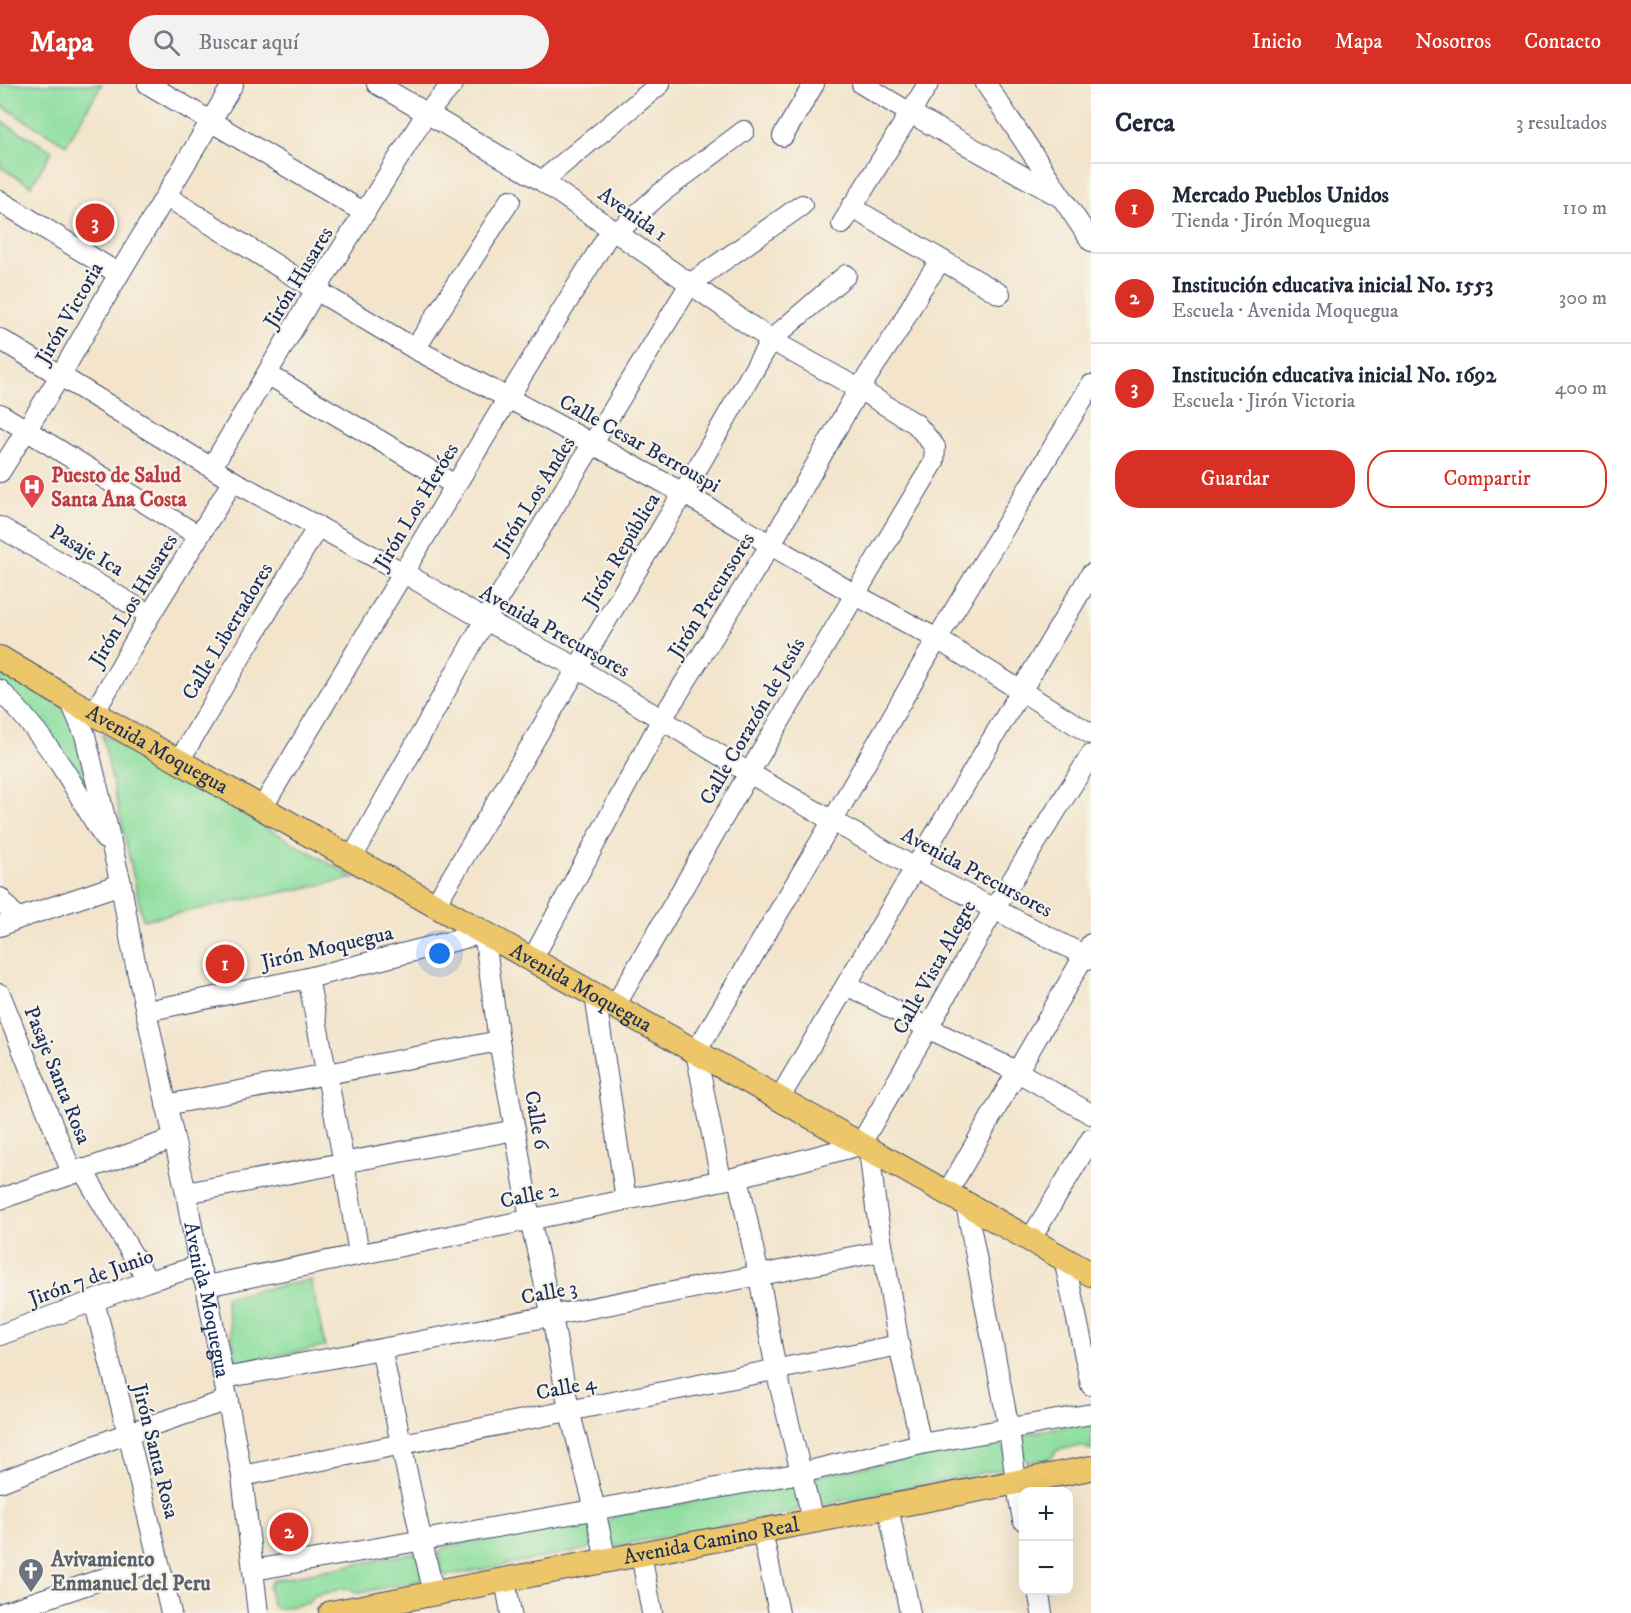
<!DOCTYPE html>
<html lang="es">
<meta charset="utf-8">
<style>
body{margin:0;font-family:"IM FELL DW Pica",serif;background:#f2f2f3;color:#1f2937}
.controls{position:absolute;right:18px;bottom:18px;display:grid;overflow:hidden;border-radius:12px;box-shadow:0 6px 24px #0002}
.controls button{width:54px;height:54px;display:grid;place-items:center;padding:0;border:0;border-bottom:2px solid #e0e1e3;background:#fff;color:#1f2937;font:30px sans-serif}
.you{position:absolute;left:440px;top:870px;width:21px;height:21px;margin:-15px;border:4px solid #fff;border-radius:50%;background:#1a73e8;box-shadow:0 0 0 9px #1a73e833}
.badge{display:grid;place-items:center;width:39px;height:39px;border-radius:50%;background:#d93025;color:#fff;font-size:20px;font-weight:700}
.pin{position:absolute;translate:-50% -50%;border:3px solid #fff;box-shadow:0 2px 6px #0006}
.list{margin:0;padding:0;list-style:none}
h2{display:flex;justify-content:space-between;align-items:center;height:78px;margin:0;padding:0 24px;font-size:26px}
h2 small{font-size:20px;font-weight:400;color:#747a83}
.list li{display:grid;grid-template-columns:39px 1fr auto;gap:18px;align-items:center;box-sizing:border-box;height:90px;padding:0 24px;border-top:2px solid #e0e1e3}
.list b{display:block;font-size:22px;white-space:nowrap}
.list p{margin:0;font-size:20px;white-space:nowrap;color:#747a83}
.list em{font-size:20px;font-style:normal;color:#747a83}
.actions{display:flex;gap:12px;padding:18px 24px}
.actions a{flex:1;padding:14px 0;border:2px solid #d93025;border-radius:24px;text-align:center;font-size:21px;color:#d93025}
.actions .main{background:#d93025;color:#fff}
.icon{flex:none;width:33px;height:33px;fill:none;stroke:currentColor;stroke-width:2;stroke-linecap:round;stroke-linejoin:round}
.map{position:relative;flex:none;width:1091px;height:1529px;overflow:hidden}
header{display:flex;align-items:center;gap:36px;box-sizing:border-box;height:84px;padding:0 30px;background:#d93025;color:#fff}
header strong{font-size:28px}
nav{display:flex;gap:33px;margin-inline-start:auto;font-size:21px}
.search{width:420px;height:54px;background:#f2f2f3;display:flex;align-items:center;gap:15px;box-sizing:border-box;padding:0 21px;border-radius:33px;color:#747a83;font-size:22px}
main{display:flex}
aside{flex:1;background:#fff}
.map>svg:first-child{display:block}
</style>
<header>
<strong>Mapa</strong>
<div class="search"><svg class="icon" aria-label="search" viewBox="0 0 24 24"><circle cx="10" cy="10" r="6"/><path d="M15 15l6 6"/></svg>Buscar aquí</div>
<nav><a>Inicio</a><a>Mapa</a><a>Nosotros</a><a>Contacto</a></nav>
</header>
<main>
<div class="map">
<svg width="1091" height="1529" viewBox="0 0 1091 1529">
<rect width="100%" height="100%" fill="#f7f3e8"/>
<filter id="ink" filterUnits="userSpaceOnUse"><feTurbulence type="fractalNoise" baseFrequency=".0167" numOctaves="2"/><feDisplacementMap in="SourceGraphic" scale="12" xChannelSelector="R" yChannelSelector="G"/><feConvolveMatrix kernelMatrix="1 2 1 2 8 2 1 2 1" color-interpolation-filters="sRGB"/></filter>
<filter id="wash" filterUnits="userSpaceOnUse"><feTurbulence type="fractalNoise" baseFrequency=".008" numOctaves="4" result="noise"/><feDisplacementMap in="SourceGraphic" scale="24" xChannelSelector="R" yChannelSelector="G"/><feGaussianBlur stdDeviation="1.35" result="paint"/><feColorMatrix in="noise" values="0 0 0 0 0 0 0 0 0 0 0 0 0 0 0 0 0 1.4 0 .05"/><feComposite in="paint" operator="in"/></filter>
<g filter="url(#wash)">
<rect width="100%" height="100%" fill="#f3e4cb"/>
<g fill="#8dde9f" stroke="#54867e" stroke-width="1.5">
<polygon points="0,0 102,0 66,61 0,21"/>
<polygon points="1,37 52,67 31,102 0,83"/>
<polygon points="0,587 58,620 71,632 92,717 0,597"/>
<polygon points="102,650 355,794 143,836"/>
<polygon points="311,1196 325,1263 236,1279 225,1213"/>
<polygon points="1091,1337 1091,1366 1082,1362 1057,1366 1051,1374 1028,1378 1024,1374 1020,1357 1026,1350"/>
<polygon points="997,1357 1003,1362 1007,1379 1002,1385 821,1421 816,1417 813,1399 818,1392"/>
<polygon points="792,1398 797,1403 801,1420 796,1427 615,1462 610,1458 607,1440 612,1433"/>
<polygon points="584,1437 589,1441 594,1459 588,1465 447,1492 442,1488 438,1470 444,1463"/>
<polygon points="414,1469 420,1474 424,1491 419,1497 357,1509 345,1504 313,1512 308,1519 277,1525 272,1521 269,1503 274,1496"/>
</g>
</g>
<g filter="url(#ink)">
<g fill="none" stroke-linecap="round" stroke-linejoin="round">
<defs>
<g id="minor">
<polyline points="148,0 365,129"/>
<polyline points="377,0 542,97 771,256 859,305 916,340 935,363 934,378 749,689 615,922"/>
<polyline points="862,0 910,29 1062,114"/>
<polyline points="986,0 1091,157"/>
<polyline points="783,52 814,0"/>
<polyline points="542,97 660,0"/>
<polyline points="166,112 316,206 415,265 508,314 683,409 854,510 937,555 1091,650"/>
<polyline points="0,117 119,190"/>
<polyline points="851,123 1000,210"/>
<polyline points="842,140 928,0"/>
<polyline points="617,148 661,109 744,47"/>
<polyline points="0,255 233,397 404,489 485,536 578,584 749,689 915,784 1091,875"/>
<polyline points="415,265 510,116"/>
<polyline points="267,290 455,401"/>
<polyline points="0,330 199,452"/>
<polyline points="212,383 316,206 426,30 453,0"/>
<polyline points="0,388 60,292 119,190 233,0"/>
<polyline points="0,443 150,531"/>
<path d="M0,606C25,632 48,660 67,691C80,712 92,734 105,755"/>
<path id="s1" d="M70,616L85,651L121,800L131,859L186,1109L199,1182L206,1202L242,1392L258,1529"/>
<polyline points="94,629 150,531 233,397"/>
<polyline points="179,677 318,442"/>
<polyline points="262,724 508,314 612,145"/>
<polyline points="352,774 485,536 690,200 802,121"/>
<polyline points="0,814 17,835"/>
<polyline points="435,821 683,409 771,256 846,191"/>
<polyline points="0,842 17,835 121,800 118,788"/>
<polyline points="532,876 662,635 771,460 859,305 899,245 921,205 941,176"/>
<polyline points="308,894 344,1079 359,1170"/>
<polyline points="847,901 928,944 1018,988 1091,1030"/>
<polyline points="0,910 72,1089"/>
<polyline points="595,911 626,1116"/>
<polyline points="146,927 308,894 484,849 499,957 515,1046 530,1135 552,1232 569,1326 595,1425 606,1477"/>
<polyline points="779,1015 915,784 1091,490"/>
<polyline points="166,1021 499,957"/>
<polyline points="869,1065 876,1124 899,1261 921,1360"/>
<polyline points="82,1085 148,1197"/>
<polyline points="738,1093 759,1192 776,1286 813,1437"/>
<polyline points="721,1096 696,968 833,736 937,555 1091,301"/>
<polyline points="186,1109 515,1046"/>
<polyline points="947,1109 1091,860"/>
<polyline points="0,1115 173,1055"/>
<polyline points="966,1120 1009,1345 1016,1398 1023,1436"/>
<polyline points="1030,1156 1091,1055"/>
<polyline points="1064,1175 1091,1301"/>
<polyline points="206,1202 738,1093 860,1061 928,944 994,825 1091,671"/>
<polyline points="94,1217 128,1349 171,1529"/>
<polyline points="0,1251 148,1197 199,1182"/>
<path d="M381,1265C399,1346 414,1429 434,1509"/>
<polyline points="224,1294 381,1265 883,1167"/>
<polyline points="242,1392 899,1261"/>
<polyline points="0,1398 128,1349 228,1316"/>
<polyline points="888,1423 910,1529"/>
<polyline points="762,1447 779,1529"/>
<polyline points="641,1470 652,1529"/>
<polyline points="254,1486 801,1389 921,1360 1091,1330"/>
<polyline points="505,1496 511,1529"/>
<polyline points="1038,1506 1042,1529"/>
<polyline points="3,1529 158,1476"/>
</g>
<g id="major">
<path id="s2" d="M0,574L70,616L1091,1190"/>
<path id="s3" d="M331,1529L1091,1384"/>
</g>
</defs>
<use href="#minor" stroke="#3b4a6e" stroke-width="22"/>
<use href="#major" stroke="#3b4a6e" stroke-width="26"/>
<use href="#minor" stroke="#fff" stroke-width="20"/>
<use href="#major" stroke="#ecc669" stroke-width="24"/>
</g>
</g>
<defs>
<symbol id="hospital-pin" viewBox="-11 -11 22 30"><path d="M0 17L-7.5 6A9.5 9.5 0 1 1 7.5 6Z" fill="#e0444e" stroke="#f7f3e8"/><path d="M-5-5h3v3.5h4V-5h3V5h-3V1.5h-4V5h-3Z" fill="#fff"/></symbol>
<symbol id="church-pin" viewBox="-11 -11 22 30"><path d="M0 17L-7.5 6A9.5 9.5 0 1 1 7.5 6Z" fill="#6b7280" stroke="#f7f3e8"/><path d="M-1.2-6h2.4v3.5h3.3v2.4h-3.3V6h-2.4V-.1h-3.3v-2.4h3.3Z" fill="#fff"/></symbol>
</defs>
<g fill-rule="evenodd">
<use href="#hospital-pin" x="17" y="388" width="30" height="40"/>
<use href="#church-pin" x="16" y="1472" width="30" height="40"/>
</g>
<g text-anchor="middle" stroke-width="4.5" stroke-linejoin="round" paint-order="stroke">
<g font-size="21" fill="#1b2f5e" stroke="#f7f3e8">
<text transform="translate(633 130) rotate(35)" y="7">Avenida 1</text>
<text transform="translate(298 193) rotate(-59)" y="7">Jirón Husares</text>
<text transform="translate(69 229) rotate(-60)" y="7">Jirón Victoria</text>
<text transform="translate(640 359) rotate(29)" y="7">Calle Cesar Berrouspi</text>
<text transform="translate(534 411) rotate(-58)" y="7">Jirón Los Andes</text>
<text transform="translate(416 422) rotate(-59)" y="7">Jirón Los Heróes</text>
<text transform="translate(87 466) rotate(30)" y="7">Pasaje Ica</text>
<text transform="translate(621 466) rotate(-59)" y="7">Jirón República</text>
<text transform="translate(711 511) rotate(-58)" y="7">Jirón Precursores</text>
<text transform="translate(133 516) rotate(-59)" y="7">Jirón Los Husares</text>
<text transform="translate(227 547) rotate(-59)" y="7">Calle Libertadores</text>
<text transform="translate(555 547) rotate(29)" y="7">Avenida Precursores</text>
<text transform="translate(752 637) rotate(-60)" y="7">Calle Corazón de Jesús</text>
<text dy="7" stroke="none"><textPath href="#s2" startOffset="182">Avenida Moquegua</textPath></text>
<text transform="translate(977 788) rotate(28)" y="7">Avenida Precursores</text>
<text transform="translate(327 863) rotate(-13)" y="7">Jirón Moquegua</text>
<text transform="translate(934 883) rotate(-61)" y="7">Calle Vista Alegre</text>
<text dy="7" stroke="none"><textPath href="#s2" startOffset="668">Avenida Moquegua</textPath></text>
<text transform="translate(58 991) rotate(68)" y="7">Pasaje Santa Rosa</text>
<text transform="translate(537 1036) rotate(80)" y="7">Calle 6</text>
<text transform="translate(529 1111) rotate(-12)" y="7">Calle 2</text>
<text transform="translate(91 1193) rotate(-20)" y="7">Jirón 7 de Junio</text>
<text transform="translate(549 1208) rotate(-11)" y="7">Calle 3</text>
<text dy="7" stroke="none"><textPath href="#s1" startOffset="616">Avenida Moquegua</textPath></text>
<text transform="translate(566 1303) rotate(-11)" y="7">Calle 4</text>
<text transform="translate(156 1367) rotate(76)" y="7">Jirón Santa Rosa</text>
<text dy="7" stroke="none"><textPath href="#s3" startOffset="387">Avenida Camino Real</textPath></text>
</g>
<g font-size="21" font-weight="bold" fill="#be3a42" stroke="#f7f3e8" text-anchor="start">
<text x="51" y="398">Puesto de Salud<tspan x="51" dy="24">Santa Ana Costa</tspan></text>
</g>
<g font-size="21" font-weight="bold" fill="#5b616d" stroke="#f7f3e8" text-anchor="start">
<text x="51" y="1482">Avivamiento<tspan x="51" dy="24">Enmanuel del Peru</tspan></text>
</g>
</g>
</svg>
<div class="controls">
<button>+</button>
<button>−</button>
</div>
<div class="you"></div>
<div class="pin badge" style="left:225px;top:880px">1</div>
<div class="pin badge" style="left:289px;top:1448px">2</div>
<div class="pin badge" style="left:95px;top:139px">3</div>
</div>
<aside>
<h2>Cerca<small>3 resultados</small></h2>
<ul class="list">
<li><span class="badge">1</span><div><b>Mercado Pueblos Unidos</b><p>Tienda · Jirón Moquegua</p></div><em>110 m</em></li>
<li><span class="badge">2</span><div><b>Institución educativa inicial No. 1553</b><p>Escuela · Avenida Moquegua</p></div><em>300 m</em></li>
<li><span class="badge">3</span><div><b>Institución educativa inicial No. 1692</b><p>Escuela · Jirón Victoria</p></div><em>400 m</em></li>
</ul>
<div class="actions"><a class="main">Guardar</a><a>Compartir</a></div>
</aside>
</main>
